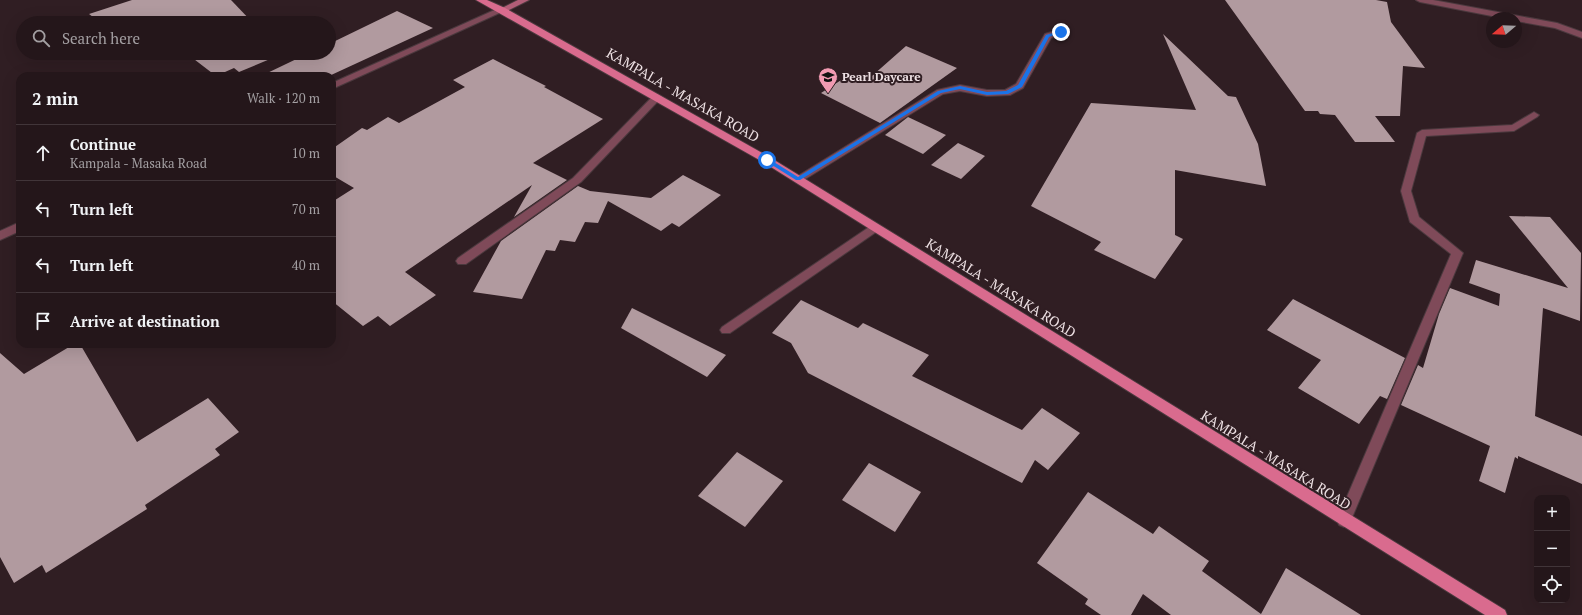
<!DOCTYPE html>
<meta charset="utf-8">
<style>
body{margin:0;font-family:"PT Serif",serif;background:#302327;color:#f1f3f6}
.controls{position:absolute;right:12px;bottom:12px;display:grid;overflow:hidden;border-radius:8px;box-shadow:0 4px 16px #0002}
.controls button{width:36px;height:36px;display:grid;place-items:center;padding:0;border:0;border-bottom:1px solid #413539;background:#24161a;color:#f1f3f6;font:20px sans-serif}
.compass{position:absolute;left:1486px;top:12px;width:36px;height:36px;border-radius:50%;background:#24161a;box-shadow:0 4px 16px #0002;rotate:251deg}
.stop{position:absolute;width:12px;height:12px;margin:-9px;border:3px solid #1a73e8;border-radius:50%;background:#fff}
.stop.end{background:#1a73e8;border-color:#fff;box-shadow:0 1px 4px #0008}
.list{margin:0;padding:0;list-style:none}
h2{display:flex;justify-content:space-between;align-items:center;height:52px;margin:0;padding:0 16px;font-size:17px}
h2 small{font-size:13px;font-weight:400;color:#a39fa2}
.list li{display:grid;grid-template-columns:26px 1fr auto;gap:12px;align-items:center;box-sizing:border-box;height:56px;padding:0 16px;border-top:1px solid #413539}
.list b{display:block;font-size:15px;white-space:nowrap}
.list p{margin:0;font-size:13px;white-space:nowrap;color:#a39fa2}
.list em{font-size:13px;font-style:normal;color:#a39fa2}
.icon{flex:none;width:22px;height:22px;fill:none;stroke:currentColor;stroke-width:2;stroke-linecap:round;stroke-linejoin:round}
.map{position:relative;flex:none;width:1582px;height:615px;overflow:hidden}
.search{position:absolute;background:#24161a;box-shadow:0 4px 16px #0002;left:16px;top:16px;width:320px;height:44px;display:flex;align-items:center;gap:10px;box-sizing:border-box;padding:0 14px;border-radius:22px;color:#a39fa2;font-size:15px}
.panel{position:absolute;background:#24161a;box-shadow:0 4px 16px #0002;left:16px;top:72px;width:320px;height:276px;border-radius:12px}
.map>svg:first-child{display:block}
</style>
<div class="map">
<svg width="1582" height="615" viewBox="0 0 1582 615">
<rect width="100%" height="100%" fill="#301e23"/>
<g fill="#b19a9f">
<polygon points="132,0 231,0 253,23 101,23 89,14"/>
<polygon points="1225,0 1376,0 1387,2 1391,22 1425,68 1403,66 1400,116 1375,116 1395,142 1355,142 1335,115 1320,114 1318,111 1305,111"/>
<polygon points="397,11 433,28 329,76 261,76 309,53 329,53 329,44"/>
<polygon points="1163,34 1228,96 1236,97 1258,144 1266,186 1175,170 1175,235 1183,239 1155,279 1094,250 1101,242 1031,206 1091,103 1196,110"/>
<polygon points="906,46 957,68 880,123 821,93 849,75 864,83"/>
<polygon points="186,53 280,53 282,54 239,72 234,68 216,76"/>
<polygon points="493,59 546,86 544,87 603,119 533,163 567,180 514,217 532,185 405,272 436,295 390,326 378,316 363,326 332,301 332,202 354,188 332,175 332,149 362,128 367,130 388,117 399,123 465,87 453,80"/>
<polygon points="908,117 946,135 923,154 885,135"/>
<polygon points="958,143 985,156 961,179 931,165"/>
<polygon points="683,175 721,195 679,227 672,223 661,231 608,201 598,223 585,222 575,242 560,240 555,251 546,250 522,299 473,292 501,241 578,186 590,191 651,198"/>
<polygon points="1509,216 1550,217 1581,253 1580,321 1543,308 1535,416 1582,436 1582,484 1518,456 1518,459 1515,457 1505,493 1479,481 1490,446 1401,405 1418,365 1423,368 1439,314 1450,288 1499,306 1500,294 1469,283 1476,260 1568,288"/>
<polygon points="1293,299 1405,358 1387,399 1380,396 1359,424 1298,388 1321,360 1267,330"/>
<polygon points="801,300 858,328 863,323 929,355 912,376 1022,430 1042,408 1080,433 1048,470 1035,460 1022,483 808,373 791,343 772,333"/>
<polygon points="632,308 726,355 707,377 621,328"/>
<polygon points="74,344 80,344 137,442 208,398 239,432 215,449 220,455 145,505 147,509 46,573 42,565 14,583 0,557 0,353 24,374"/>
<polygon points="737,452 783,481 745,527 698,496"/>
<polygon points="869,463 921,492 895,532 842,500"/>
<polygon points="1088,492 1153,534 1159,526 1209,561 1202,571 1261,614 1286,568 1361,615 1171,615 1143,594 1131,615 1101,615 1085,604 1088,599 1037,563"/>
</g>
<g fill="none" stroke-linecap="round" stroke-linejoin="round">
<defs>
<polygon id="lane" points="1416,0 1433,0 1557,23 1582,32 1582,38 1555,28 1516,21 1516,18 1502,18 1420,2"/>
<g id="street">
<polygon points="499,8 506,10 332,89 332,83"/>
<polygon points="1061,29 1065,32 1051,38 1023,88 1010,95 987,96 960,91 943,94 802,181 798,182 793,179 937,90 960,85 987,90 1005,90 1016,84 1045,34"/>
<polygon points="657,94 662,97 660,99 581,182 466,264 458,264 456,261 458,258 573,178 654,95"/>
<polygon points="1534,112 1539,115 1537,117 1514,131 1426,136 1411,191 1419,217 1463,253 1351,520 1349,525 1344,527 1339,525 1337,520 1451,254 1410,222 1401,191 1417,133 1422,130 1512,125"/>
<polygon points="20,222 20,231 0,240 0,231"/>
<polygon points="875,223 880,227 879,230 730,333 722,333 720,330 722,327"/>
</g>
<polygon id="secondary" points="518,0 529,0 505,12 498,10"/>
<polygon id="primary" points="476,0 487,0 505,8 771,158 1505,610 1507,615 1485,615 763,162"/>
</defs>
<use href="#lane" stroke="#4b393e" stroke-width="2"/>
<use href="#street" stroke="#4b393e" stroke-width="2"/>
<use href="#secondary" stroke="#4b393e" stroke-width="2"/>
<use href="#primary" stroke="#4b393e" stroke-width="2"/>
<use href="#lane" fill="#7f4a59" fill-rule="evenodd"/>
<use href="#street" fill="#7f4a59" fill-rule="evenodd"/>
<use href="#secondary" fill="#b25d77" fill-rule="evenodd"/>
<use href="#primary" fill="#d96b8e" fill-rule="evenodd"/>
</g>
<polygon fill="#1a73e8" points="1059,31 1063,32 1049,37 1022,87 1008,94 987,95 960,89 941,93 800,180 796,180 764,160 769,159 798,177 938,91 960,86 987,92 1006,91 1018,85 1046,35"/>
<defs>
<symbol id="school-pin" viewBox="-11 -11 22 30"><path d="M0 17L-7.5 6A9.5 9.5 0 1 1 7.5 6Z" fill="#f19ab2" stroke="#301e23"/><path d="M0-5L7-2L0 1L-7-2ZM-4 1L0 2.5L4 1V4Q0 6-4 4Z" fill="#111"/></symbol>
</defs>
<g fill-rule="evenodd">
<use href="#school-pin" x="817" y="66" width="22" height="30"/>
</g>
<g text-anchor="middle" stroke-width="4" stroke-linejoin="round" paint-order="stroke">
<g font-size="12" font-weight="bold" fill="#eee1e4" stroke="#301e23" text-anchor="start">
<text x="842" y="81">Pearl Daycare</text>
</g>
<g font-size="14" fill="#eee1e4" stroke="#301e23">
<text transform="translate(683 95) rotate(30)" y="5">KAMPALA - MASAKA ROAD</text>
<text transform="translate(1001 288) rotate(32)" y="5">KAMPALA - MASAKA ROAD</text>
<text transform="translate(1276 460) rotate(32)" y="5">KAMPALA - MASAKA ROAD</text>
</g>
</g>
</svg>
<div class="controls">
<button>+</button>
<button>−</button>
<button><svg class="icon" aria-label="locate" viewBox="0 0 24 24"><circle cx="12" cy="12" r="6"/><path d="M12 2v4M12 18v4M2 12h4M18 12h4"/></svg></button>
</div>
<svg class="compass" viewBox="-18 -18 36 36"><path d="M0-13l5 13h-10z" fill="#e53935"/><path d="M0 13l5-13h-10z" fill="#a39fa2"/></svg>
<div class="stop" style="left:767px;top:160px"></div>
<div class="stop end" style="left:1061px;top:32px"></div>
<div class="search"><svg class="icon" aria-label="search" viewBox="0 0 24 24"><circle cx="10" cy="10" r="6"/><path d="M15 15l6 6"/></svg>Search here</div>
<section class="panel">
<h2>2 min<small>Walk · 120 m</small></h2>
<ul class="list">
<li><svg class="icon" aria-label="ahead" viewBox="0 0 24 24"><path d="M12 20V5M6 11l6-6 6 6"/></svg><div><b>Continue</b><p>Kampala - Masaka Road</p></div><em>10 m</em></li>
<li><svg class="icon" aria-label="left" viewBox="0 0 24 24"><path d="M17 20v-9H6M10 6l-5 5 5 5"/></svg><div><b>Turn left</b></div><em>70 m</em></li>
<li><svg class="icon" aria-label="left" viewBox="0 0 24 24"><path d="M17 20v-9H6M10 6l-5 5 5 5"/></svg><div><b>Turn left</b></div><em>40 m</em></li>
<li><svg class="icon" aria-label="arrive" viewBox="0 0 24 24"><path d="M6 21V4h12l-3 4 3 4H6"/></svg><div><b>Arrive at destination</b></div></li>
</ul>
</section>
</div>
